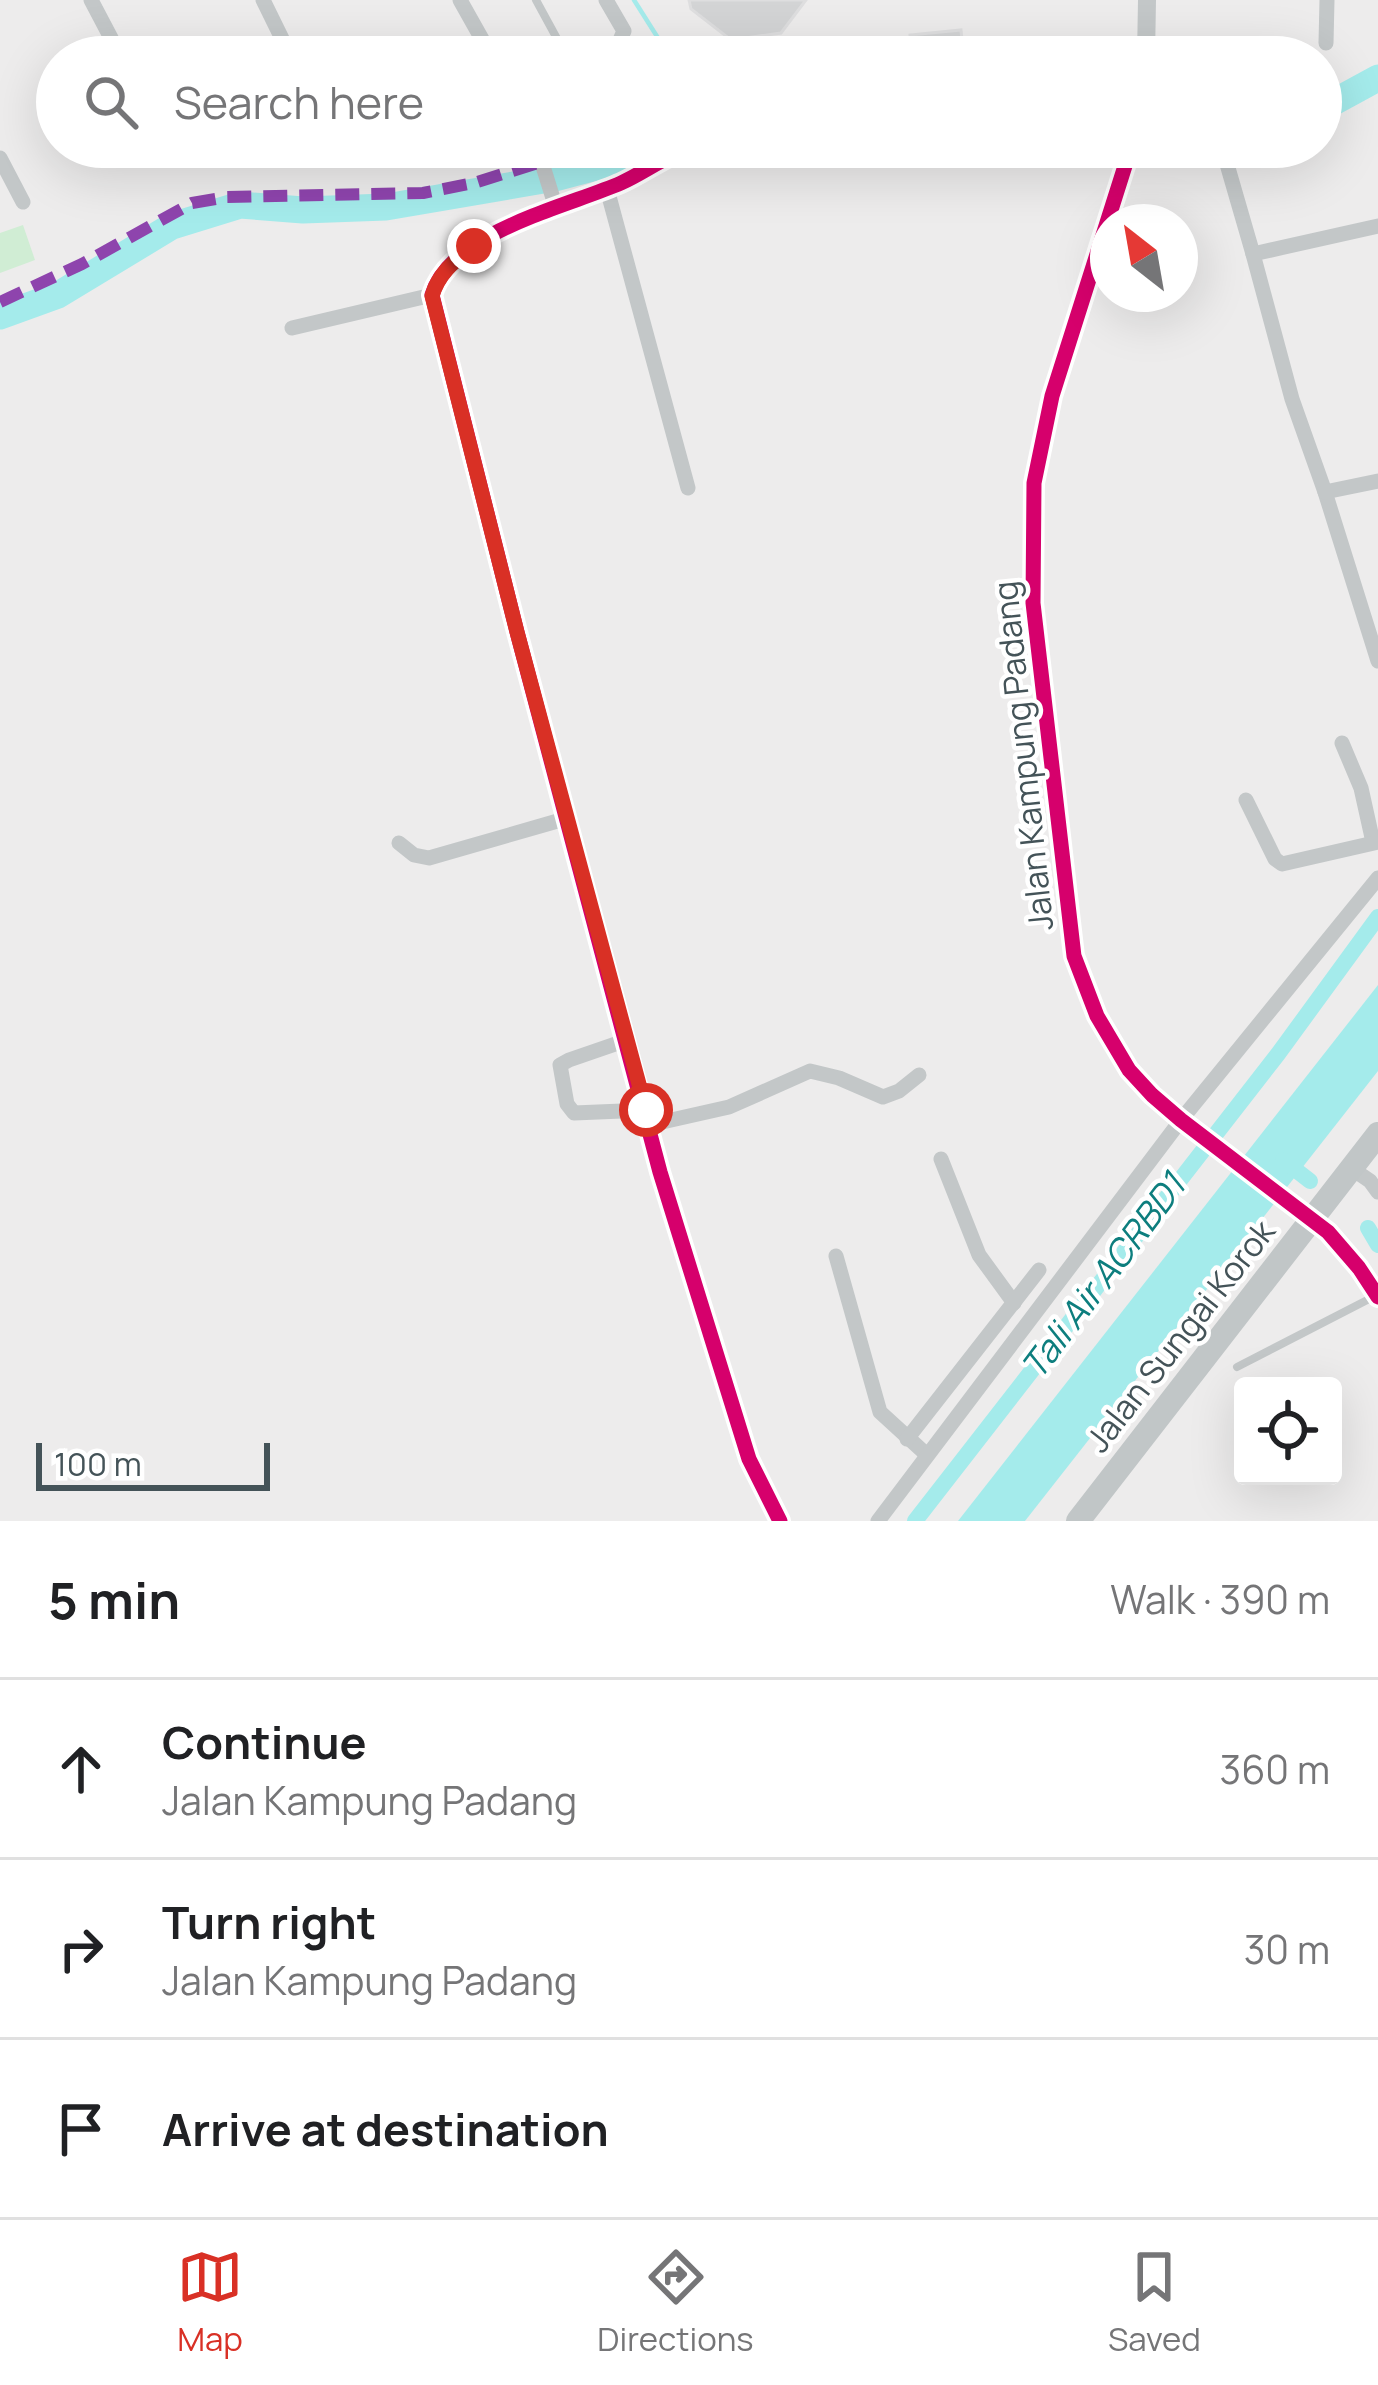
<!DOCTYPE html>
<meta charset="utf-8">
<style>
body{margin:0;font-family:Manrope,sans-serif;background:#f6f6f6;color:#202124}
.controls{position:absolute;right:36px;bottom:36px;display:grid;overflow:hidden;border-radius:12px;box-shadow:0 12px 48px #0002}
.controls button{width:108px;height:108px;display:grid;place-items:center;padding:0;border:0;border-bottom:3px solid #e0e0e0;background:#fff;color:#202124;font:60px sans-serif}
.compass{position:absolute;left:1090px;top:204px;width:108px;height:108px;border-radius:50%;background:#fff;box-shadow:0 12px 48px #0002;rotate:329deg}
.scale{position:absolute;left:36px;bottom:30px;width:234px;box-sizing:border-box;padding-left:12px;border:6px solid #445358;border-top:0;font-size:33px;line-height:42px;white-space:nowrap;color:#445358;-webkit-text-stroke:9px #fff;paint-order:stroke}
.stop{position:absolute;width:36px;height:36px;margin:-27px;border:9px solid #d93025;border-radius:50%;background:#fff}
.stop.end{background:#d93025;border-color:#fff;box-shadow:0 3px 12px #0008}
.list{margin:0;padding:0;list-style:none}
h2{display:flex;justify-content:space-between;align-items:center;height:156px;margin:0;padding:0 48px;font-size:51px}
h2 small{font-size:39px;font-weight:400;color:#757577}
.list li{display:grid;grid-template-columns:78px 1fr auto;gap:36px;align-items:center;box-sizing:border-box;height:180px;padding:0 48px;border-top:3px solid #e0e0e0}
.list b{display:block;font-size:45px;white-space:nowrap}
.list p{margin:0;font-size:39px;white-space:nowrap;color:#757577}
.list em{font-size:39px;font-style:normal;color:#757577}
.icon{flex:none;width:66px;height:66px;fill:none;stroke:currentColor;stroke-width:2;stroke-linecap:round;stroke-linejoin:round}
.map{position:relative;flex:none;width:1378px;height:1521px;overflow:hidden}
.search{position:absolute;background:#fff;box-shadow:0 12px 48px #0002;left:36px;right:36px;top:36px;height:132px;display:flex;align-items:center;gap:30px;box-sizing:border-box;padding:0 42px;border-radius:66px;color:#757577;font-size:45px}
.sheet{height:696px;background:#fff}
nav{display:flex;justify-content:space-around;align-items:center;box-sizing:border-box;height:168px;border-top:3px solid #e0e0e0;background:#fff;font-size:33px;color:#757577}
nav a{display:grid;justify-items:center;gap:6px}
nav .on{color:#d93025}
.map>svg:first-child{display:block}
</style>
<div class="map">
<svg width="1378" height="1521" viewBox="0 0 1378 1521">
<rect width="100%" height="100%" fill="#edecec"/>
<polygon fill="#d0edd4" points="23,225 35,260 0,273 0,233"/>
<polygon fill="#a4ebeb" points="1378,985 1378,1071 1025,1521 958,1521"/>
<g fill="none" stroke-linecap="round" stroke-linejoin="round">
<polyline stroke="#a4ebeb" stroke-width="4.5" points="634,0 670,57"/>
<g stroke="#a4ebeb" stroke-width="16">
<polyline points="1283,1160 1310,1181"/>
<polyline points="1368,1228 1378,1245"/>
<polyline points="915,1521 1278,1054 1378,917"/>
</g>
<g stroke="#a4ebeb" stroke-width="27">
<polyline points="1321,109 1378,78"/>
<polyline points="0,316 58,295 172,226 240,205 303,210 386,207 555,178 608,164 636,147"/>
</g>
</g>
<g fill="#d3d4d5" stroke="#dededf" stroke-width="3">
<polygon points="689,0 806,0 781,33 731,40 691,9"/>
<polygon points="961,30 963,52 912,57 910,35"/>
</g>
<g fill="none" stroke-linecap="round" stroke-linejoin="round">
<g stroke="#c3c7c8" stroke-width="8">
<polyline points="536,0 567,57"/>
<polyline points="1237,1367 1375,1296"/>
</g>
<g stroke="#c3c7c8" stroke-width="15">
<polyline points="91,0 121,57"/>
<polyline points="263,0 291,57"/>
<polyline points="460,0 492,57"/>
<polyline points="1326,43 1327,0"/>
<polyline points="604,57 617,47 624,31 606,0"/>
<polyline points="537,147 556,208"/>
<path d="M697,147C670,152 646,172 621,183C566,207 451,232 432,295L517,632L660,1172L749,1459L780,1521"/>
<polyline points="698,147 750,154 779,147"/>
<polyline points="1222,147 1253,254"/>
<polyline points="0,158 23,202"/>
<polyline points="607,189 688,488"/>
<polyline points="1378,226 1253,254 1292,399 1325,492 1378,661"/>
<polyline points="292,328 432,295"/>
<polyline points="1325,492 1378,481"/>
<polyline points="1342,743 1361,788 1373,842"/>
<polyline points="1246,800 1275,859 1282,864 1378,842"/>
<polyline points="399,843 414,855 429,858 568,818"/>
<polyline points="627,1040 569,1060 560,1065 567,1104 574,1113 646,1110"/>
<polyline points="649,1125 729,1107 810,1071 839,1078 883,1097 899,1091 919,1075"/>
<polyline points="941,1159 979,1255 1014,1303"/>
<polyline points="1351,1168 1370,1181 1378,1192"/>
<polyline points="1311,1221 1342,1247 1378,1297"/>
<polyline points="836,1256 880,1412 927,1455"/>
<polyline points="907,1439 1039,1270"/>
<polyline points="878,1521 1181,1120 1378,878"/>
</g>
<g stroke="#c3c7c8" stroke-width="18">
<polyline points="1146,57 1147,0"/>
<polyline points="1131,147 1052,396 1034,483 1033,603 1074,956 1097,1016 1129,1070 1152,1095 1181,1120 1311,1221"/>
</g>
<polyline stroke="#c1c6c7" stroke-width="24" points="1078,1521 1378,1134"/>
<polyline stroke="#8e44ad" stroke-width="12" stroke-dasharray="24 12" stroke-linecap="butt" points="0,302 82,264 192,203 227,197 423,193 474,183 541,162"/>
<defs>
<g id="cycleway">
<path d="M697,147C670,152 646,172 621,183C566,207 451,232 432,295L517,632L660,1172L749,1459L780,1521"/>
<polyline points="1131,147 1052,396 1034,483 1033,603 1074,956 1097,1016 1129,1070 1152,1095 1181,1120 1328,1232 1359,1268 1378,1297"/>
</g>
</defs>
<use href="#cycleway" stroke="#fff" stroke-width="22"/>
<use href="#cycleway" stroke="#d6006c" stroke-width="15"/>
</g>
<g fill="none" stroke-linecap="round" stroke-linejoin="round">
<path stroke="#d93025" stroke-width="15" d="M474,246C455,261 439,272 432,296L517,632L646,1110"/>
</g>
<g text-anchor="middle" stroke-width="9" stroke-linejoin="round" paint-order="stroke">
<g font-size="33" fill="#445358" stroke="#fff">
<text transform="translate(1023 756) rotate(-96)" y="12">Jalan Kampung Padang</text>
<text transform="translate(1180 1336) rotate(-52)" y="12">Jalan Sungai Korok</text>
</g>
<g font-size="36" font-style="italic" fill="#0d7e7e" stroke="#fff">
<text transform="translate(1103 1276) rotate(-53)" y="13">Tali Air ACRBD1</text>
</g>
</g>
</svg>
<div class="controls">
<button><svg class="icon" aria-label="locate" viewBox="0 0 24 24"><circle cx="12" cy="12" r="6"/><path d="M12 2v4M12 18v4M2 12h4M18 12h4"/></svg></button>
</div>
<svg class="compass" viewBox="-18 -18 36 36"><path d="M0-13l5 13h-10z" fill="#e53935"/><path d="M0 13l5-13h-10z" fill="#757577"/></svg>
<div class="scale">100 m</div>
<div class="stop" style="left:646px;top:1110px"></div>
<div class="stop end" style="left:474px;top:246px"></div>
<div class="search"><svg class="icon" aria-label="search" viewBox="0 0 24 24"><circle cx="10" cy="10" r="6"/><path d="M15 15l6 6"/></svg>Search here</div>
</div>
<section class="sheet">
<h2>5 min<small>Walk · 390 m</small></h2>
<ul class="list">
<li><svg class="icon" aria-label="ahead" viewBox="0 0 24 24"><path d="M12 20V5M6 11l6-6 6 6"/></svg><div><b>Continue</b><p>Jalan Kampung Padang</p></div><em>360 m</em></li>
<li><svg class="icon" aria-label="right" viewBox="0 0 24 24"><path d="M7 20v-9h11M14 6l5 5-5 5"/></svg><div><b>Turn right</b><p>Jalan Kampung Padang</p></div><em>30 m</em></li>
<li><svg class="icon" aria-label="arrive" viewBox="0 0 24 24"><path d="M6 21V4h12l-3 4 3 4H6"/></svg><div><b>Arrive at destination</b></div></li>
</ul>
</section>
<nav>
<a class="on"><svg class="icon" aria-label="map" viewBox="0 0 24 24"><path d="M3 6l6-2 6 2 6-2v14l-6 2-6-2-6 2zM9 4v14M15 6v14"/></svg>Map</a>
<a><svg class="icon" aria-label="directions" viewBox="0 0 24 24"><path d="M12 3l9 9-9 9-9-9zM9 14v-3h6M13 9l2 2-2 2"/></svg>Directions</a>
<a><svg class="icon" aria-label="saved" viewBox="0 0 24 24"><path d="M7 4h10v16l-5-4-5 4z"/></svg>Saved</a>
</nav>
